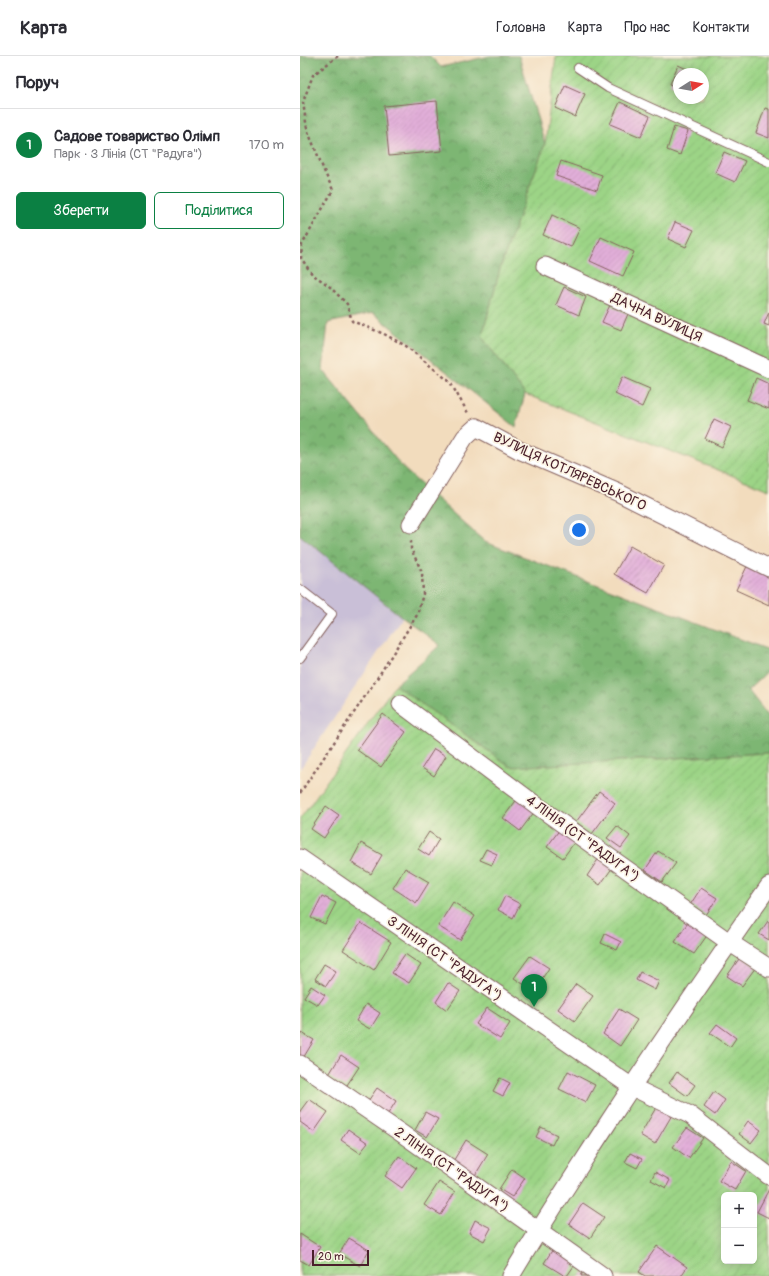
<!DOCTYPE html>
<html lang="uk">
<meta charset="utf-8">
<style>
body{margin:0;font-family:Pangolin,sans-serif;background:#f2f2f3;color:#2b2b33}
.controls{position:absolute;right:12px;bottom:12px;display:grid;overflow:hidden;border-radius:6px;box-shadow:0 2px 10px #0003}
.controls button{width:36px;height:36px;display:grid;place-items:center;padding:0;border:0;border-bottom:1px solid #e1e1e2;background:#fff;color:#2b2b33;font:20px sans-serif}
.compass{position:absolute;left:373px;top:12px;width:36px;height:36px;border-radius:50%;background:#fff;box-shadow:0 2px 10px #0003;rotate:79deg}
.scale{position:absolute;left:12px;bottom:10px;width:57px;box-sizing:border-box;padding-left:4px;border:2px solid #4a1f2b;border-top:0;font-size:11px;line-height:14px;white-space:nowrap;color:#4a1f2b;-webkit-text-stroke:3px #fcf5e5;paint-order:stroke}
.you{position:absolute;left:279px;top:474px;width:14px;height:14px;margin:-10px;border:3px solid #fff;border-radius:50%;background:#1a73e8;box-shadow:0 0 0 6px #1a73e833}
.badge{display:grid;place-items:center;width:26px;height:26px;border-radius:50%;background:#0b8043;color:#fff;font-size:13px;font-weight:700}
.pin{position:absolute;translate:-50% -33px;filter:drop-shadow(0 1px 2px #0008)}
.pin::after{content:'';position:absolute;top:21px;width:14px;height:12px;background:inherit;clip-path:polygon(0 0,100% 0,50% 100%)}
.list{margin:0;padding:0;list-style:none}
h2{display:flex;justify-content:space-between;align-items:center;height:52px;margin:0;padding:0 16px;font-size:17px}
h2 small{font-size:13px;font-weight:400;color:#7c7c81}
.list li{display:grid;grid-template-columns:26px 1fr auto;gap:12px;align-items:center;box-sizing:border-box;height:72px;padding:0 16px;border-top:1px solid #e1e1e2}
.list b{display:block;font-size:15px;white-space:nowrap}
.list p{margin:0;font-size:13px;white-space:nowrap;color:#7c7c81}
.list em{font-size:13px;font-style:normal;color:#7c7c81}
.actions{display:flex;gap:8px;padding:12px 16px}
.actions a{flex:1;padding:9px 0;border:1px solid #0b8043;border-radius:6px;text-align:center;font-size:14px;color:#0b8043}
.actions .main{background:#0b8043;color:#fff}
.map{position:relative;flex:none;width:469px;height:1220px;overflow:hidden}
header{display:flex;align-items:center;gap:24px;box-sizing:border-box;height:56px;padding:0 20px;background:#fff;border-bottom:1px solid #e1e1e2}
header strong{font-size:19px}
nav{display:flex;gap:22px;margin-inline-start:auto;font-size:14px}
main{display:flex}
aside{flex:1;background:#fff}
.map>svg:first-child{display:block}
</style>
<header>
<strong>Карта</strong>
<nav><a>Головна</a><a>Карта</a><a>Про нас</a><a>Контакти</a></nav>
</header>
<main>
<aside>
<h2>Поруч<small></small></h2>
<ul class="list">
<li><span class="badge">1</span><div><b>Садове товариство Олімп</b><p>Парк · З Лінія (СТ &quot;Радуга&quot;)</p></div><em>170 m</em></li>
</ul>
<div class="actions"><a class="main">Зберегти</a><a>Поділитися</a></div>
</aside>
<div class="map">
<svg width="469" height="1220" viewBox="0 0 469 1220">
<defs>
<pattern id="forest-crowns" width="20" height="18" patternUnits="userSpaceOnUse"><rect width="20" height="18" fill="#7db673"/><path d="M2 6a3 3 0 1 1 6 0M12 15a3 3 0 1 1 6 0" fill="none" stroke="#68935f"/></pattern>
<pattern id="garden-furrows" width="10" height="10" patternUnits="userSpaceOnUse"><rect width="10" height="10" fill="#9cd486"/><path d="M-1 1l2-2M0 10L10 0M9 11l2-2" fill="none" stroke="#88b674"/></pattern>
<pattern id="building-hatch" width="6" height="6" patternUnits="userSpaceOnUse"><rect width="6" height="6" fill="#e2afd9"/><path d="M-1 1l2-2M0 6l6-6M5 7l2-2" fill="none" stroke="#c396ba"/></pattern>
</defs>
<rect width="100%" height="100%" fill="#fcf5e5"/>
<filter id="ink" filterUnits="userSpaceOnUse"><feTurbulence type="fractalNoise" baseFrequency=".025" numOctaves="2"/><feDisplacementMap in="SourceGraphic" scale="8" xChannelSelector="R" yChannelSelector="G"/><feConvolveMatrix kernelMatrix="1 2 1 2 8 2 1 2 1" color-interpolation-filters="sRGB"/></filter>
<filter id="wash" filterUnits="userSpaceOnUse"><feTurbulence type="fractalNoise" baseFrequency=".012" numOctaves="4" result="noise"/><feDisplacementMap in="SourceGraphic" scale="16" xChannelSelector="R" yChannelSelector="G"/><feGaussianBlur stdDeviation="0.9" result="paint"/><feColorMatrix in="noise" values="0 0 0 0 0 0 0 0 0 0 0 0 0 0 0 0 0 1.4 0 .05"/><feComposite in="paint" operator="in"/></filter>
<g filter="url(#wash)">
<rect width="100%" height="100%" fill="#f2dcbd"/>
<polygon fill="#c9bfd7" points="0,479 102,561 0,713"/>
<polygon fill="url(#forest-crowns)" stroke="#646a4f" points="0,0 130,0 141,11 190,0 219,0 245,88 200,213 182,281 225,338 216,371 73,257 28,267 23,314 104,413 185,486 469,594 469,614 448,634 469,661 469,697 211,711 95,629 140,589 102,561 0,479"/>
<g fill="url(#garden-furrows)" stroke="#737a58" fill-rule="evenodd">
<path d="M256,0H469V434L225,338L182,281L200,213L245,88ZM379,18H403V42H379Z"/>
<path d="M95,629L211,711L469,697V1220H0V763ZM424,1139H454V1205H424Z"/>
</g>
<g id="blocks">
<g fill="url(#building-hatch)">
<polygon points="378,9 396,17 395,18 379,18 379,32 370,28"/>
<polygon points="265,29 285,38 275,61 255,52"/>
<polygon points="137,45 142,95 89,100 84,50"/>
<polygon points="320,46 350,60 341,81 310,68"/>
<polygon points="465,52 469,53 469,82 456,77"/>
<polygon points="374,71 388,75 380,99 367,94"/>
<polygon points="424,96 445,105 435,126 415,117"/>
<polygon points="261,105 302,119 297,134 256,120"/>
<polygon points="252,159 280,172 271,191 243,179"/>
<polygon points="375,166 394,174 386,191 368,183"/>
<polygon points="301,181 334,196 323,220 290,205"/>
<polygon points="264,231 286,241 279,259 256,249"/>
<polygon points="310,249 328,258 321,274 302,266"/>
<polygon points="469,256 469,270 464,268"/>
<polygon points="322,321 350,333 342,351 315,338"/>
<polygon points="456,322 469,328 469,353 447,344"/>
<polygon points="414,363 431,371 422,391 405,383"/>
<polygon points="330,490 364,509 348,537 314,518"/>
<polygon points="448,508 469,518 469,549 436,534"/>
<polygon points="83,658 106,676 81,711 57,694"/>
<polygon points="134,693 146,700 134,720 122,712"/>
<polygon points="299,735 315,747 292,778 276,766"/>
<polygon points="218,742 235,755 220,775 203,762"/>
<polygon points="26,750 39,759 24,782 11,773"/>
<polygon points="317,770 330,780 321,792 307,782"/>
<polygon points="260,773 276,784 263,802 247,791"/>
<polygon points="129,776 139,783 129,800 118,793"/>
<polygon points="61,787 82,799 71,818 51,806"/>
<polygon points="186,793 197,798 192,809 180,804"/>
<polygon points="358,795 376,807 362,826 345,814"/>
<polygon points="299,802 313,811 300,829 287,820"/>
<polygon points="105,812 129,826 116,847 93,832"/>
<polygon points="401,832 417,842 406,859 390,849"/>
<polygon points="22,840 36,847 25,868 11,862"/>
<polygon points="205,840 220,848 213,862 198,854"/>
<polygon points="153,846 175,860 160,884 138,870"/>
<polygon points="389,865 408,878 394,898 375,886"/>
<polygon points="468,865 469,865 469,884 459,878"/>
<polygon points="61,867 91,886 74,914 43,894"/>
<polygon points="305,878 321,886 317,894 301,887"/>
<polygon points="105,898 121,909 109,927 92,917"/>
<polygon points="230,900 249,912 234,935 214,922"/>
<polygon points="441,900 456,911 442,930 427,920"/>
<polygon points="24,908 36,915 26,930 15,923"/>
<polygon points="340,916 359,925 355,934 336,924"/>
<polygon points="148,927 160,935 147,954 136,946"/>
<polygon points="276,928 293,940 275,965 258,953"/>
<polygon points="11,930 25,939 18,949 4,941"/>
<polygon points="66,948 80,957 70,973 56,965"/>
<polygon points="187,952 210,967 200,983 176,968"/>
<polygon points="319,953 337,964 320,990 303,978"/>
<polygon points="417,968 436,982 430,991 410,977"/>
<polygon points="0,976 14,984 2,1004 0,1002"/>
<polygon points="41,999 59,1011 45,1032 28,1020"/>
<polygon points="268,1015 295,1029 286,1046 259,1033"/>
<polygon points="377,1016 395,1029 387,1040 369,1027"/>
<polygon points="200,1022 210,1027 203,1040 193,1035"/>
<polygon points="77,1032 96,1045 86,1061 66,1048"/>
<polygon points="414,1036 425,1044 415,1059 404,1051"/>
<polygon points="9,1043 28,1056 14,1076 0,1066 0,1055"/>
<polygon points="357,1050 372,1059 355,1088 340,1079"/>
<polygon points="125,1056 138,1063 127,1081 115,1074"/>
<polygon points="448,1065 461,1074 451,1087 439,1078"/>
<polygon points="241,1071 257,1079 252,1089 236,1081"/>
<polygon points="387,1072 403,1082 389,1102 373,1091"/>
<polygon points="48,1073 68,1087 60,1097 41,1084"/>
<polygon points="166,1084 188,1098 174,1121 152,1107"/>
<polygon points="330,1097 342,1103 337,1112 325,1106"/>
<polygon points="99,1100 116,1112 102,1132 85,1120"/>
<polygon points="431,1105 446,1115 435,1134 419,1125"/>
<polygon points="212,1113 225,1122 212,1141 199,1133"/>
<polygon points="355,1116 370,1124 366,1132 351,1124"/>
<polygon points="139,1126 155,1136 141,1159 124,1149"/>
<polygon points="469,1133 469,1162 457,1156"/>
<polygon points="283,1147 304,1161 290,1182 269,1168"/>
<polygon points="175,1164 191,1172 184,1185 169,1177"/>
<polygon points="0,1178 20,1191 9,1209 0,1204"/>
<polygon points="49,1182 69,1194 60,1210 39,1198"/>
<polygon points="357,1190 387,1211 381,1220 345,1220 339,1216"/>
<polygon points="253,1193 276,1207 267,1220 265,1220 244,1207"/>
<polygon points="283,1216 290,1220 281,1220"/>
</g>
</g>
</g>
<g filter="url(#ink)">
<use href="#blocks" fill-opacity="0" stroke="#85615e" stroke-width="1"/>
<g fill="none" stroke-linecap="round" stroke-linejoin="round">
<defs>
<g id="service">
<polyline points="278,12 308,32 469,106"/>
<polyline points="0,533 32,558 0,602"/>
</g>
<g id="minor">
<polyline points="245,210 469,313"/>
<polyline points="111,468 165,381 176,371 219,394 319,437 469,512"/>
<polyline points="101,648 236,749 429,886 469,912"/>
<polyline points="0,802 332,1031 390,1059 469,1120"/>
<polyline points="0,1008 101,1077 303,1220"/>
<path d="M211,1220C240,1171 271,1124 302,1076C356,993 412,911 469,830"/>
</g>
</defs>
<use href="#service" stroke="#85615e" stroke-width="10"/>
<use href="#minor" stroke="#85615e" stroke-width="19"/>
<g stroke="#85615e" stroke-width="2.5" stroke-dasharray="3 3" stroke-linecap="butt">
<polyline points="38,0 13,19 3,46 7,73 25,117 33,134 2,189 1,202 12,218 28,229 47,248 52,265 84,278 106,290 150,326 168,357"/>
<polyline points="0,737 76,624 117,559 123,538 122,516 111,493 111,484"/>
</g>
<use href="#service" stroke="#fff" stroke-width="8"/>
<use href="#minor" stroke="#fff" stroke-width="17"/>
</g>
</g>
<g text-anchor="middle" stroke-width="3.5" stroke-linejoin="round" paint-order="stroke">
<g font-size="14" fill="#4a1f2b" stroke="#fcf5e5">
<text transform="translate(357 261) rotate(25)" y="5">ДАЧНА ВУЛИЦЯ</text>
<text transform="translate(270 415) rotate(25)" y="5">ВУЛИЦЯ КОТЛЯРЕВСЬКОГО</text>
<text transform="translate(283 782) rotate(36)" y="5">4 ЛІНІЯ (СТ "РАДУГА")</text>
<text transform="translate(145 902) rotate(35)" y="5">З ЛІНІЯ (СТ "РАДУГА")</text>
<text transform="translate(152 1113) rotate(35)" y="5">2 ЛІНІЯ (СТ "РАДУГА")</text>
</g>
</g>
</svg>
<div class="controls">
<button>+</button>
<button>−</button>
</div>
<svg class="compass" viewBox="-18 -18 36 36"><path d="M0-13l5 13h-10z" fill="#e53935"/><path d="M0 13l5-13h-10z" fill="#7c7c81"/></svg>
<div class="scale">20 m</div>
<div class="you"></div>
<div class="pin badge" style="left:234px;top:951px">1</div>
</div>
</main>
